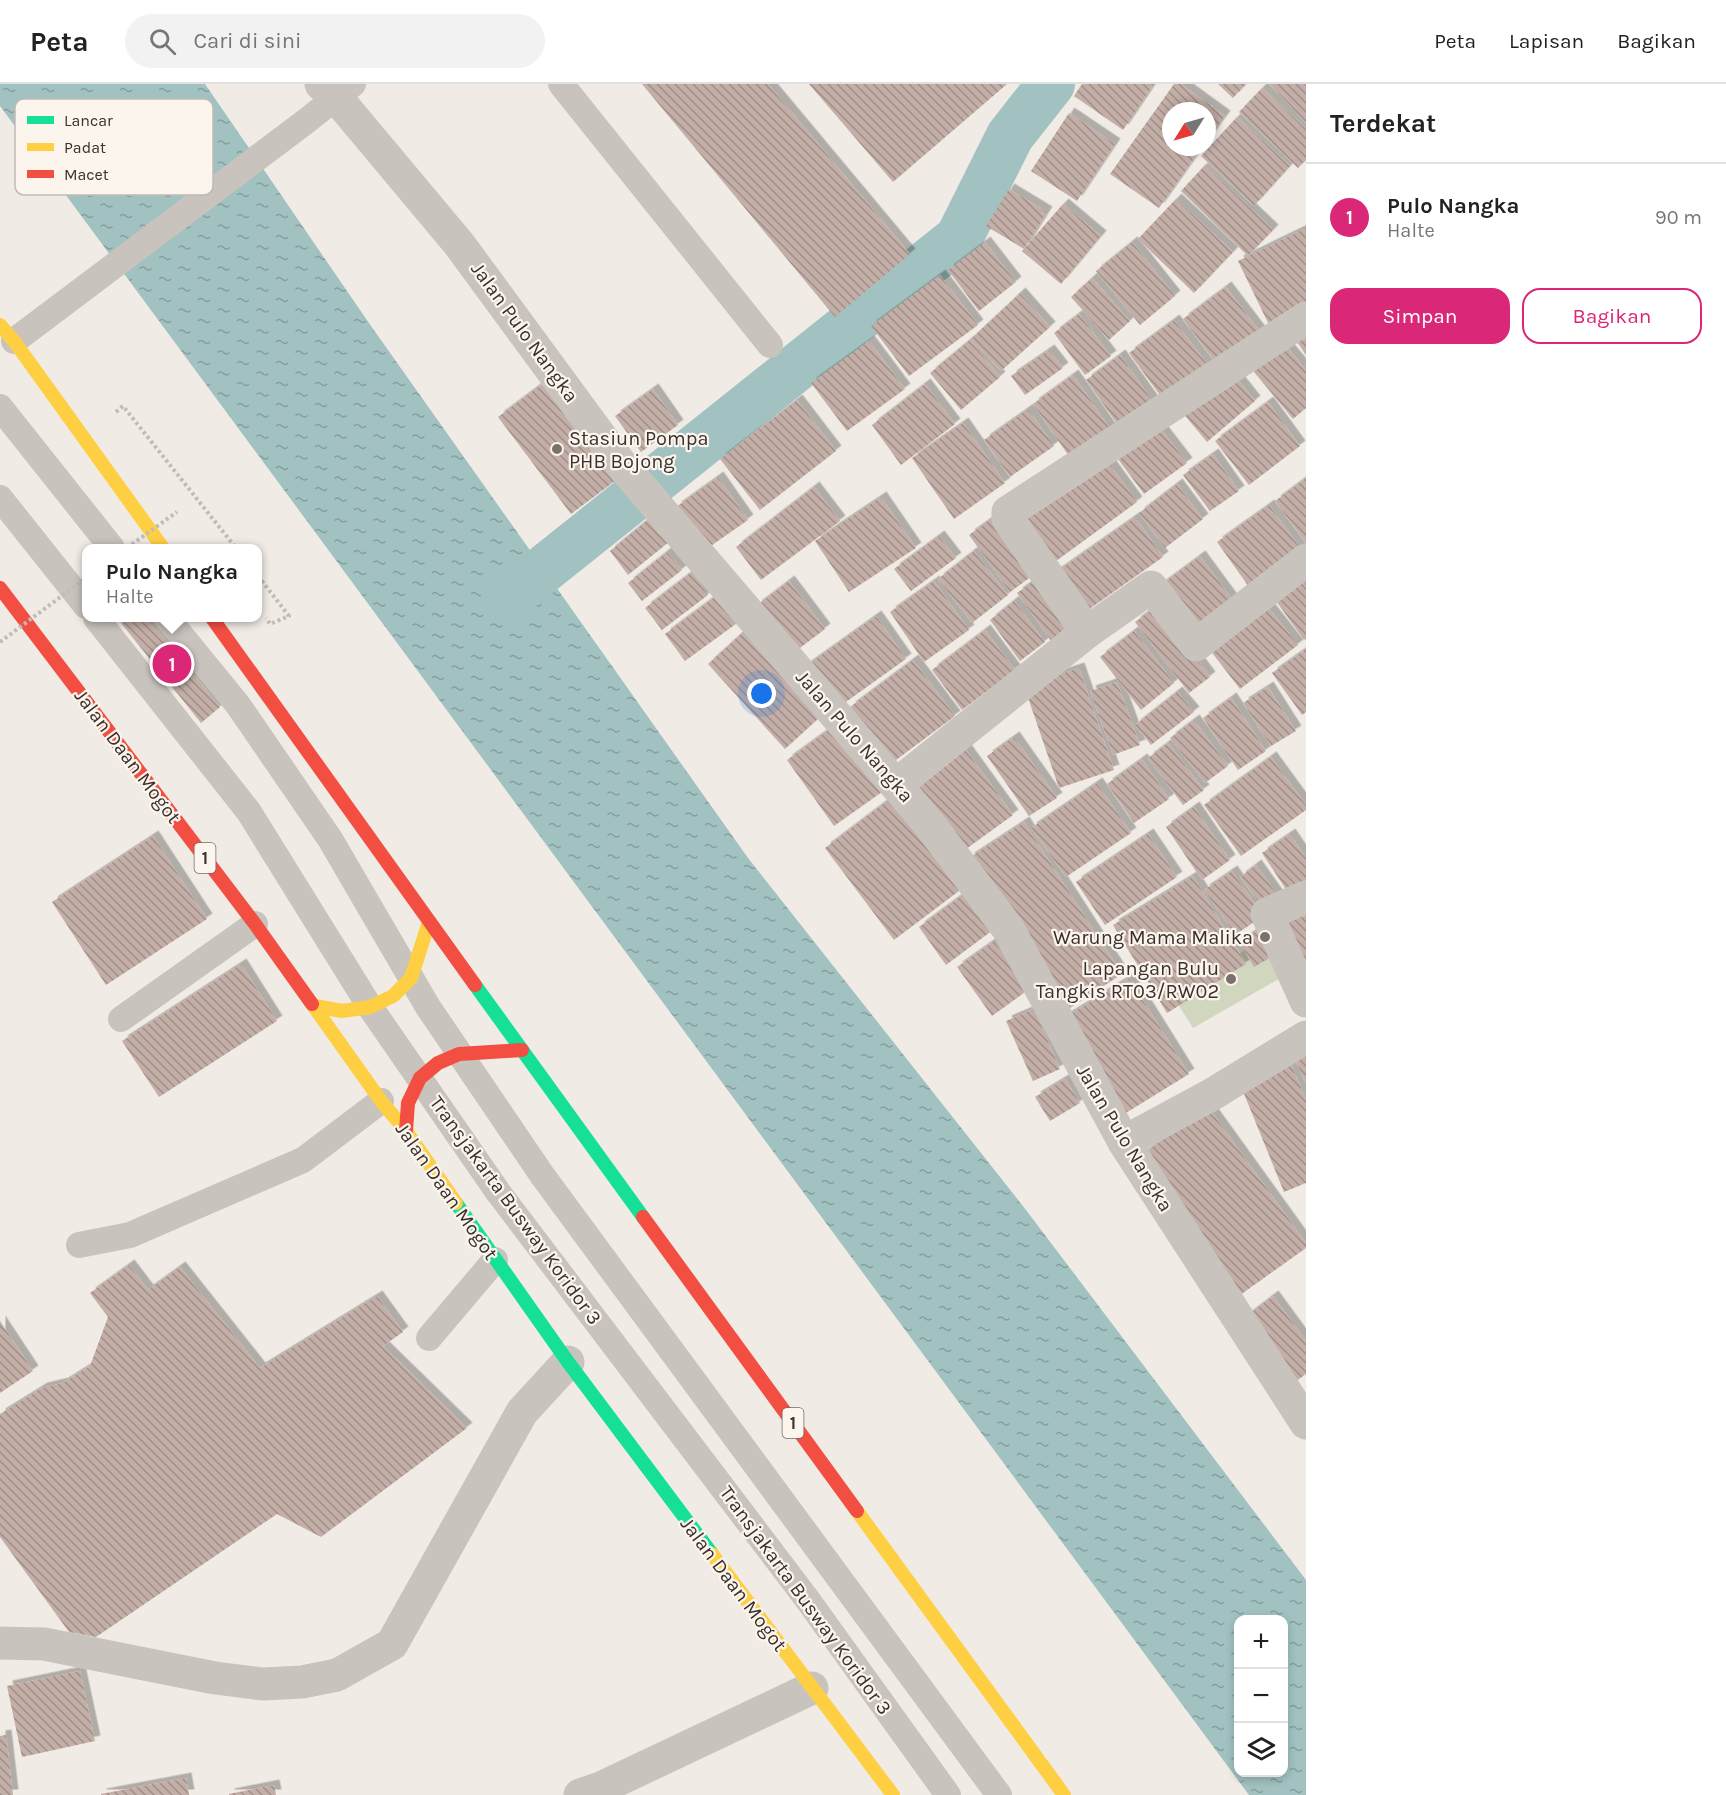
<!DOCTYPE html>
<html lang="id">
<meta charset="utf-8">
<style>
body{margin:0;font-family:Karla,sans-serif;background:#f2f2f2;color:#222}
.controls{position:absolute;right:18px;bottom:18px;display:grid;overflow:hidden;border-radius:12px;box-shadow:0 3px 9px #0003}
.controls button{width:54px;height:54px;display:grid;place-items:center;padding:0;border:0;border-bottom:2px solid #e0e0e0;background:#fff;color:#222;font:30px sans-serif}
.compass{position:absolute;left:1162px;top:18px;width:54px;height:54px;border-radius:50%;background:#fff;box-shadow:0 3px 9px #0003;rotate:233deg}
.you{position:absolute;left:762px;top:610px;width:21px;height:21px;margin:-15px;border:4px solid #fff;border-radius:50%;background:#1a73e8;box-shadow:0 0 0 9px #1a73e833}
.badge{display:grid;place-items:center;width:39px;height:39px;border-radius:50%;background:#db2777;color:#fff;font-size:20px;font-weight:700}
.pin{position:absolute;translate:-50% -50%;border:3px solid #fff;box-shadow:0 2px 6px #0006}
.popup{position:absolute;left:82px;top:460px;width:180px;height:78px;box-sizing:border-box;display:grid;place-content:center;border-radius:12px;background:#fff;filter:drop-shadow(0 2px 4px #0005);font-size:20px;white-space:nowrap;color:#767676}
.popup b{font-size:22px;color:#222}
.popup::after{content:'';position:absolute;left:50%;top:100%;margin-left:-12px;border:12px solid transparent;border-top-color:#fff}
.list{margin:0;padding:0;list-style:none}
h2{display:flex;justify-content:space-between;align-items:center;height:78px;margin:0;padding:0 24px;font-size:26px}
h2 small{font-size:20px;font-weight:400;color:#767676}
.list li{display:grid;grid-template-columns:39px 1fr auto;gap:18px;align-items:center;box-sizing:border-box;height:108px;padding:0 24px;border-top:2px solid #e0e0e0}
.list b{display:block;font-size:22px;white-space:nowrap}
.list p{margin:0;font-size:20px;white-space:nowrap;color:#767676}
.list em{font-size:20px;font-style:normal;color:#767676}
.actions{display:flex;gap:12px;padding:18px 24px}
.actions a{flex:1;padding:14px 0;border:2px solid #db2777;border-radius:18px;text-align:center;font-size:21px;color:#db2777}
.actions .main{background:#db2777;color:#fff}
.icon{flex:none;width:33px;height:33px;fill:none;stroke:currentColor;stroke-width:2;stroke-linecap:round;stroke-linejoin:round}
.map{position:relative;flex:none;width:1306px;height:1711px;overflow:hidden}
header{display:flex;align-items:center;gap:36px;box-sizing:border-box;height:84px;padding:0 30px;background:#fff;border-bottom:2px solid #e0e0e0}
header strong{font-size:28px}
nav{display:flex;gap:33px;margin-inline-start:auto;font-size:21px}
.search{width:420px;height:54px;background:#f2f2f2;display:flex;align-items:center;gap:15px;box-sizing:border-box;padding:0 21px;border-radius:33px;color:#767676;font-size:22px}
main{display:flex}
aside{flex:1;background:#fff}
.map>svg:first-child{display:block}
</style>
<header>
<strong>Peta</strong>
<div class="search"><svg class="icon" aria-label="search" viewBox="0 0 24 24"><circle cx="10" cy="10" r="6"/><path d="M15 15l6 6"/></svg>Cari di sini</div>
<nav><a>Peta</a><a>Lapisan</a><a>Bagikan</a></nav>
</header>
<main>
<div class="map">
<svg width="1306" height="1711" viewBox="0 0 1306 1711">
<defs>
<pattern id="water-ripples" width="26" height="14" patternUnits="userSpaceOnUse" patternTransform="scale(1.5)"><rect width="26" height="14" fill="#a1c2c1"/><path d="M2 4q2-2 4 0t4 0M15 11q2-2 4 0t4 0" fill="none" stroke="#849e9d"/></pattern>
<pattern id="building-back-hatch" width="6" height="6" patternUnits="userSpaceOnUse" patternTransform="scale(1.5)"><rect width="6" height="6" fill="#c3afa7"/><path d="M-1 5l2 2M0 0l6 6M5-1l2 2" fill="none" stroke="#a08f88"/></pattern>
<filter id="shadow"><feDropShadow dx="5.5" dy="-5.5" stdDeviation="0" flood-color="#0004"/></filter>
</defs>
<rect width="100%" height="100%" fill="#f0ebe5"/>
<polygon fill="#d1d6bf" points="1265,853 1291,888 1193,944 1167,903 1233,874"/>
<path fill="url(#water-ripples)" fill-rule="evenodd" d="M0,0H205L371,242L748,774L1026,1126L1306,1496V1711H1249L0,22ZM1238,1536H1284V1688H1238Z"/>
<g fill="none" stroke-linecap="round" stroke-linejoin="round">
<polyline stroke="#a1c2c1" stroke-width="48" points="504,517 959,154 1010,52 1051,0"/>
</g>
<g fill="url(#building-back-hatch)" filter="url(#shadow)">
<polygon points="642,0 768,0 910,170 835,233"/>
<polygon points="809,0 1007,0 893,98"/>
<polygon points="1082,0 1154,0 1123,46 1074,12"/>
<polygon points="1174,0 1181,0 1225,32 1207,57 1207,27 1171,27 1171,63 1202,63 1159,124 1110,90"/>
<polygon points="1218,0 1246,0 1233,14"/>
<polygon points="1270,0 1306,0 1306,39"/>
<polygon points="1262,4 1306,45 1306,76 1298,84 1239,28"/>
<polygon points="1069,29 1115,60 1077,117 1031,87"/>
<polygon points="1237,33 1290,82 1254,122 1201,72"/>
<polygon points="1205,81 1273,146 1248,172 1181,107"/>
<polygon points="1009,105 1047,128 1024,165 986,142"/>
<polygon points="1176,115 1233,168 1194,209 1138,155"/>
<polygon points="1063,120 1101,152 1061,200 1022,167"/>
<polygon points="1306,144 1306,230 1272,247 1238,177"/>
<polygon points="985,158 1016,198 979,227 948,186"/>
<polygon points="1132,158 1175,212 1140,241 1096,187"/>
<polygon points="940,191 978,241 909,292 871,242"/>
<polygon points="1092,194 1130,237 1109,256 1071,213"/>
<polygon points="1226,203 1264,253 1221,286 1183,235"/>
<polygon points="1020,209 1050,243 1001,287 971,255"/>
<polygon points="1079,230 1111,272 1085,291 1054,249"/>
<polygon points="1174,236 1213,288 1168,322 1129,269"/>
<polygon points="1306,243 1306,271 1293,252"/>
<polygon points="970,256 1000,293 961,326 930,289"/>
<polygon points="1281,256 1306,286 1306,324 1293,335 1249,282"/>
<polygon points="869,257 905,305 847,347 811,299"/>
<polygon points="1049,266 1063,284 1025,311 1011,292"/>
<polygon points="1120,271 1159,326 1125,351 1086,296"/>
<polygon points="1231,287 1255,317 1207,358 1182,328"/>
<polygon points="1073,291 1116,353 1075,381 1033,320"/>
<polygon points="542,300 615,397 571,430 498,333"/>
<polygon points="925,300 955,340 901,381 872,341"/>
<polygon points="653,305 678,341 641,368 615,332"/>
<polygon points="797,316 836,367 760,426 720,375"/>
<polygon points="1268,318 1300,362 1249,401 1215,357"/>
<polygon points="1028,325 1054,362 1010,393 984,356"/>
<polygon points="963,339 1005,399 954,435 912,374"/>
<polygon points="1157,340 1187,379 1144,410 1115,371"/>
<polygon points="1213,370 1239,407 1210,427 1183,391"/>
<polygon points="1103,371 1137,418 1052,480 1018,433"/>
<polygon points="718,393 748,436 705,466 676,423"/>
<polygon points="1306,394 1306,459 1275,417"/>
<polygon points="1177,400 1203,435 1165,464 1139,429"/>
<polygon points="814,403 840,437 761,496 736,463"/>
<polygon points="881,413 916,464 849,508 815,457"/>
<polygon points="1269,421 1306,472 1254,510 1217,458"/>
<polygon points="998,430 1039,487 1010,508 969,451"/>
<polygon points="1135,433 1163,473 1081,531 1052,491"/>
<polygon points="650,434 669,458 628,491 610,467"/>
<polygon points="939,452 956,474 911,507 894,485"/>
<polygon points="974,467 1008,511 972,539 938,495"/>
<polygon points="667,468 682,486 642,517 628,499"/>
<polygon points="1200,472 1239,525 1197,556 1158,503"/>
<polygon points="692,488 708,511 662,546 645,524"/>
<polygon points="1042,491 1077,540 1052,558 1017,509"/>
<polygon points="1297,491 1306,504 1306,555 1304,556 1271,510"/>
<polygon points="789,497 825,545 792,570 756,522"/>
<polygon points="934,497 969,546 924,578 890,528"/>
<polygon points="719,510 740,537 685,577 665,550"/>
<polygon points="1260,513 1298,561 1240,605 1203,557"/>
<polygon points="1014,517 1045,558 1020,577 990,536"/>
<polygon points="1157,522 1210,593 1189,609 1135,538"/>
<polygon points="876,532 906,575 836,625 806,582"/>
<polygon points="128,534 148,534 220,623 201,639 121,539"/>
<polygon points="985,546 1015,586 962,626 932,586"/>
<polygon points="1134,547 1174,599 1141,626 1100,573"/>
<polygon points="742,549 820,633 785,665 708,580"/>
<polygon points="1306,565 1306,628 1302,631 1272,589"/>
<polygon points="913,576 955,632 892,679 850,623"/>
<polygon points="1079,584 1114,686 1059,704 1024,602"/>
<polygon points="1117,598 1140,661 1113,671 1090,607"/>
<polygon points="1268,603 1296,647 1271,662 1243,619"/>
<polygon points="1177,608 1194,628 1151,661 1135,641"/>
<polygon points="1231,614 1266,667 1238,686 1203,634"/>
<polygon points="1194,636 1228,682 1205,699 1170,654"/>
<polygon points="834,642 882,708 834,742 787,676"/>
<polygon points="1014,653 1057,714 1029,732 987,672"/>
<polygon points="961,659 1013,731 962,768 910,697"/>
<polygon points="1168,659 1204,706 1183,721 1148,674"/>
<polygon points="1271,673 1306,721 1306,726 1241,772 1204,721"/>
<polygon points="1142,675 1169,715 1134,739 1107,700"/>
<polygon points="1097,699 1131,749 1066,793 1031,744"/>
<polygon points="895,711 963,804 894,856 825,764"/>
<polygon points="1194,723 1230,776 1202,796 1166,743"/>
<polygon points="1024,738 1122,890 1067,926 969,774"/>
<polygon points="1148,750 1177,793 1105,841 1076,798"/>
<polygon points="1290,750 1306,774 1306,799 1289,810 1262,769"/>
<polygon points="153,752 207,835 106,901 52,818"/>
<polygon points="1256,781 1280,815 1265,827 1240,793"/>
<polygon points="1232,787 1263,832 1235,851 1204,806"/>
<polygon points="1193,792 1246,880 1167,929 1113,841"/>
<polygon points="969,806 997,843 946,881 919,843"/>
<polygon points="1306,823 1306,880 1272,835"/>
<polygon points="1265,842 1280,868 1254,883 1239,858"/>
<polygon points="994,857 1028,906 992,932 957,883"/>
<polygon points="241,880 277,937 159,1013 122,957"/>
<polygon points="1129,894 1189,990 1121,1032 1062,935"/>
<polygon points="1034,925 1060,985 1033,997 1006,937"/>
<polygon points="1306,963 1306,1000 1292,969"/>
<polygon points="1291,980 1306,1016 1306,1099 1284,1108 1240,1000"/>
<polygon points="1065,995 1080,1019 1050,1037 1035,1013"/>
<polygon points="1208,1023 1306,1159 1306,1164 1236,1214 1136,1075"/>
<polygon points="129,1181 148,1206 180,1183 260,1284 377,1212 403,1248 383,1262 467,1344 321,1453 277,1430 96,1553 69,1548 0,1453 0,1330 42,1304 63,1299 90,1282 108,1233 90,1209"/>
<polygon points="1273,1212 1306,1257 1306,1290 1288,1303 1240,1237"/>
<polygon points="0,1237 33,1287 0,1309"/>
<polygon points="80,1587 95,1657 22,1673 7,1602"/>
<polygon points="6,1651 13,1711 0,1711 0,1652"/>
<polygon points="186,1694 189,1711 101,1711 101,1710"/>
<polygon points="274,1701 276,1711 229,1711 229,1710"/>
</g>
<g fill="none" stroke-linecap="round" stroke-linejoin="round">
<g stroke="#c2bbb6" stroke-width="4" stroke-dasharray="3 3" stroke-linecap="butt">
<polyline points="116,328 123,322 236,464"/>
<polyline points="258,492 289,532 270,540 266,534"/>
</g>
<g stroke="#c9c3be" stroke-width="26">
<polyline points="561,0 770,261"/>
<polyline points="14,257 305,38 353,0"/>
<polyline points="0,323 112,464"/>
<polyline points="0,414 86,522"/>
<polyline points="96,534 249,728 370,923 498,1108 807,1515 948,1711"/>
<polyline points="167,534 238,621 330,755 428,923 542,1091 999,1711"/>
<polyline points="121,935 255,840"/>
<polyline points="79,1161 130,1151 303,1076 381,1017"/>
<polyline points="429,1254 495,1176"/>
</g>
<g stroke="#c9c3be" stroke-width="33">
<polyline points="321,0 336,13 459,160 620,379 930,741 1009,846 1124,1058 1306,1339"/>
<polyline points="1087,548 1008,435 1008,428 1306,234"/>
<polyline points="896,701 1087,548 1151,503 1196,561 1306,476"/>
<polyline points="1306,813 1267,830 1306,917"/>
<polyline points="1124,1058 1211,1011 1306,953"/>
<polyline points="0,1559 44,1560 215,1594 263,1600 302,1598 337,1591 392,1560 522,1328 568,1278"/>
<polyline points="580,1711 603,1703 812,1604"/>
</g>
<g stroke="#16e098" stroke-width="14">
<polyline points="475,901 643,1133"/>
<polyline points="456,1119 568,1278 712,1470"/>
</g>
<g stroke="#ffcf43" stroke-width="14">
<polyline points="0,241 14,257 163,464"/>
<polyline points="312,920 381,1017 406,1047 456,1119"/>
<polyline points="315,922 342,927 370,923 393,912 411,894 429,838"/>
<polyline points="857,1427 1064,1711"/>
<polyline points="712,1470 893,1711"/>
</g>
<g stroke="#f24e42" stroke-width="14">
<polyline points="0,504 255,840 312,920"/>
<polyline points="212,534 475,901"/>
<polyline points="406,1047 408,1019 420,994 438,979 459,970 522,966"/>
<polyline points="643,1133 857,1427"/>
</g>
<g stroke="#c2bbb6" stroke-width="4" stroke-dasharray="3 3" stroke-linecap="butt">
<polyline points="127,464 177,428"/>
<polyline points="0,558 86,494"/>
</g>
</g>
<g fill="#7a716c" stroke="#fbf5ee" stroke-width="2">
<circle cx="557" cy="365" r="6"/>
<circle cx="1265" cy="853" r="6"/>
<circle cx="1231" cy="895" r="6"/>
</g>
<g text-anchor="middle" stroke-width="4.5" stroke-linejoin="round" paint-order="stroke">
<g fill="#fbf5ee" stroke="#756b66" stroke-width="1.5">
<rect x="194.5" y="759" width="21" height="30" rx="4.5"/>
<rect x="782.5" y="1324" width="21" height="30" rx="4.5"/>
</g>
<g font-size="18" font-weight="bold" fill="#3b302b">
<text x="205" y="780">1</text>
<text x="793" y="1345">1</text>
</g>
<g font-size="20" fill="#3b302b" stroke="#fbf5ee">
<text transform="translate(525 248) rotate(54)" y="7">Jalan Pulo Nangka</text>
<text transform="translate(855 652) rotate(49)" y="7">Jalan Pulo Nangka</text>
<text transform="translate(128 672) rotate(53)" y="7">Jalan Daan Mogot</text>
<text transform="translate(1125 1054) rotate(59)" y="7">Jalan Pulo Nangka</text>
<text transform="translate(447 1107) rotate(55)" y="7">Jalan Daan Mogot</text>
<text transform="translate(516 1126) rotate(54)" y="7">Transjakarta Busway Koridor 3</text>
<text transform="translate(734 1500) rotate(53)" y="7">Jalan Daan Mogot</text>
<text transform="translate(806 1516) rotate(54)" y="7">Transjakarta Busway Koridor 3</text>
</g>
<g font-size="20" fill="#3b302b" stroke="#fbf5ee" text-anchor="end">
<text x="569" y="361" text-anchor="start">Stasiun Pompa<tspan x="569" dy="23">PHB Bojong</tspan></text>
<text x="1253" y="860">Warung Mama Malika</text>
<text x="1219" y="891">Lapangan Bulu<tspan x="1219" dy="23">Tangkis RT03/RW02</tspan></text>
</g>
</g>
<rect x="15" y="15" width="198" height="96" rx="9" fill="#fbf5ee" stroke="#c1bab4" stroke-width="1.5"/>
<rect x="27" y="32" width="27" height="8" fill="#16e098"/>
<rect x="27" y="59" width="27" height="8" fill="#ffcf43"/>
<rect x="27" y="86" width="27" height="8" fill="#f24e42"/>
<g font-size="16" fill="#3b302b">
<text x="64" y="42">Lancar</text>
<text x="64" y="69">Padat</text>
<text x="64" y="96">Macet</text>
</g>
</svg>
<div class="controls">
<button>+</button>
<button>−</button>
<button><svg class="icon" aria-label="layers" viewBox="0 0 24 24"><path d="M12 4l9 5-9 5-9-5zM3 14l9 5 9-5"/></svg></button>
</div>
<svg class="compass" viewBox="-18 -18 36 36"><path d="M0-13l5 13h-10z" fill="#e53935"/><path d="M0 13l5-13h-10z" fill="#767676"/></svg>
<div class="you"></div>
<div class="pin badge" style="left:172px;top:580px">1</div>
<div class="popup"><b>Pulo Nangka</b>Halte</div>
</div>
<aside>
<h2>Terdekat<small></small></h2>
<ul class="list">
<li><span class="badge">1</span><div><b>Pulo Nangka</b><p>Halte</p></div><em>90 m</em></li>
</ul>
<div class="actions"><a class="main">Simpan</a><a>Bagikan</a></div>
</aside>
</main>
